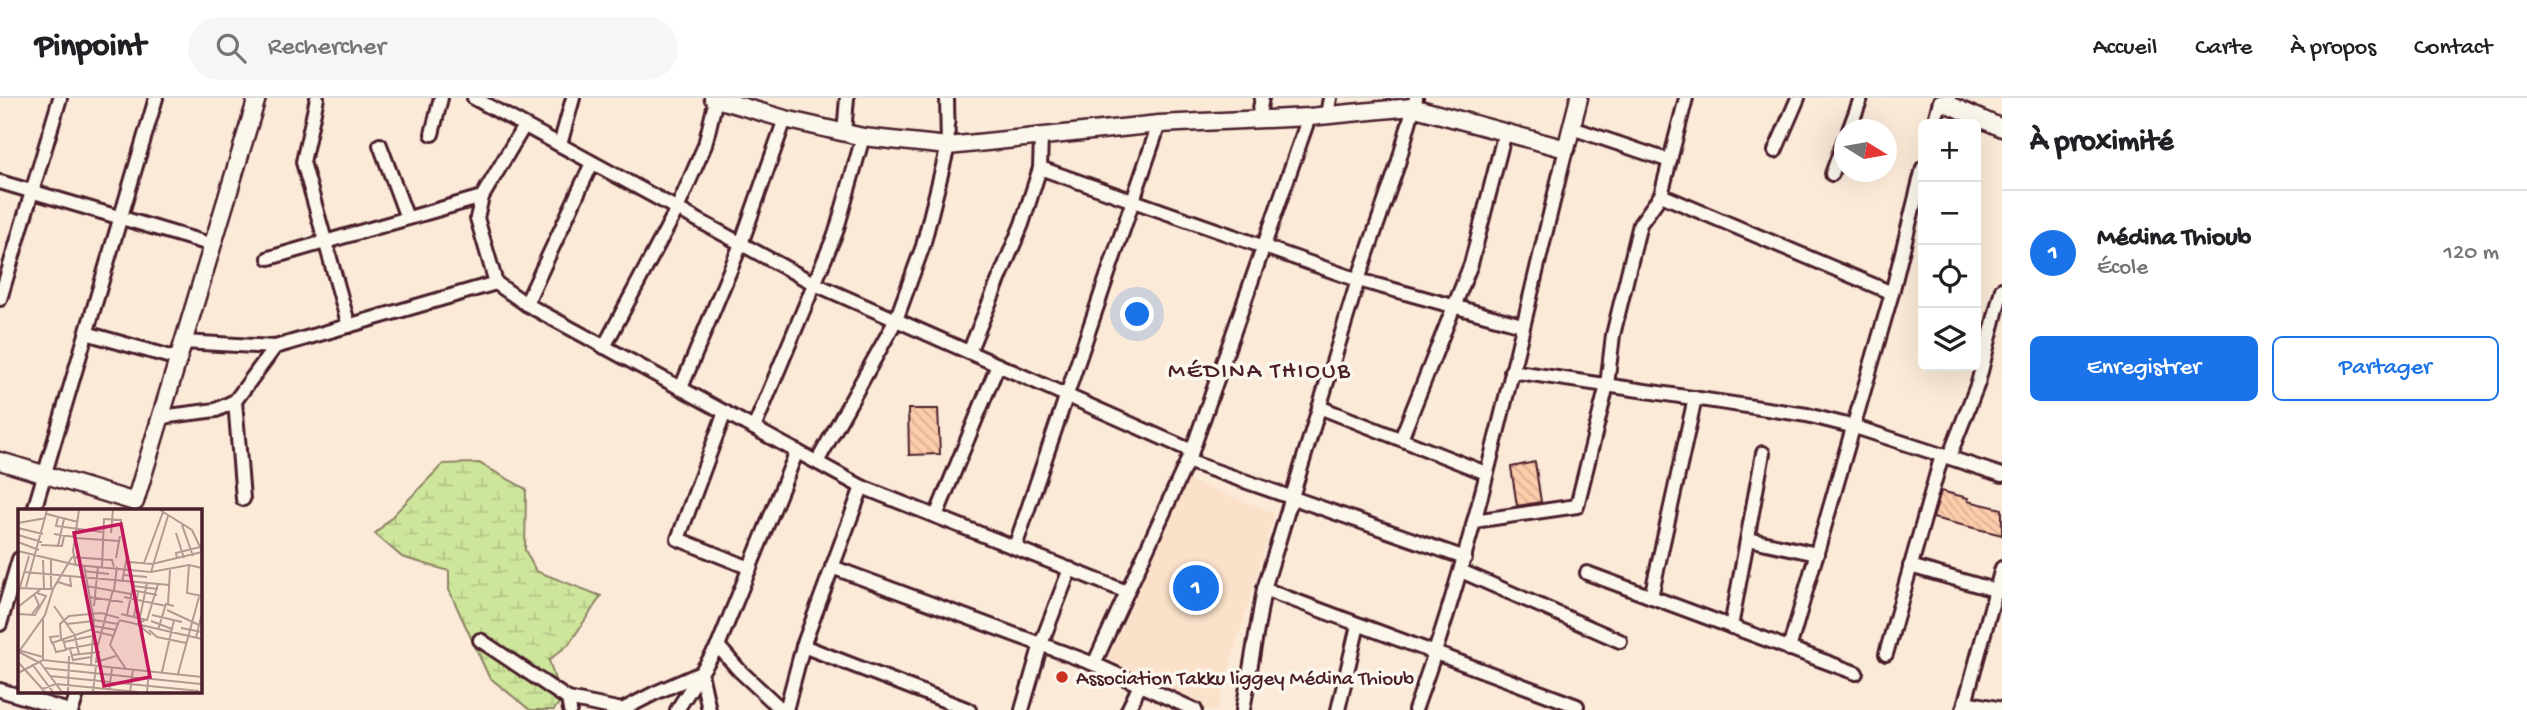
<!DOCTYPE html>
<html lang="fr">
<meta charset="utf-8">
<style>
body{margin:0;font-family:"Gochi Hand",sans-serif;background:#f6f6f6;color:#202124}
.controls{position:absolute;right:21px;top:21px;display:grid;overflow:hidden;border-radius:10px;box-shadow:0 7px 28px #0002}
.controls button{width:63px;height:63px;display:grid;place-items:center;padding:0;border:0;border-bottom:2px solid #e0e0e0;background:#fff;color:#202124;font:35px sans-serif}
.compass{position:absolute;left:1834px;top:21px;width:63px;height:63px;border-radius:50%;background:#fff;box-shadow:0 7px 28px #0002;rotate:101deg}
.you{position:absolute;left:1138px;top:217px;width:24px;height:24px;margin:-18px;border:5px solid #fff;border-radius:50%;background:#1a73e8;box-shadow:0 0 0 10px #1a73e833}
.badge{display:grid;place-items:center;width:46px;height:46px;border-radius:50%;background:#1a73e8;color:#fff;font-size:23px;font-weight:700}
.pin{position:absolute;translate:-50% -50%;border:4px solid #fff;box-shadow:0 2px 7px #0006}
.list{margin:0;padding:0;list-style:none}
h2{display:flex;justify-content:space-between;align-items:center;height:91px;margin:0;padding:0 28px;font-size:30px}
h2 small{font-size:23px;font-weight:400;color:#757577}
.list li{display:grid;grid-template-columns:46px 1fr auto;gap:21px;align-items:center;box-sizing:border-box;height:126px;padding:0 28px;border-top:2px solid #e0e0e0}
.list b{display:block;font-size:26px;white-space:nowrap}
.list p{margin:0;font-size:23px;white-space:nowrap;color:#757577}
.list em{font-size:23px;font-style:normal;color:#757577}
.actions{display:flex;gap:14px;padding:21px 28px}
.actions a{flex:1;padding:16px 0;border:2px solid #1a73e8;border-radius:10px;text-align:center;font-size:24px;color:#1a73e8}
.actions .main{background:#1a73e8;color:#fff}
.icon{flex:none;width:38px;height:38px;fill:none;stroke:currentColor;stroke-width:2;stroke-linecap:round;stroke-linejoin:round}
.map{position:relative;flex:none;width:2002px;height:612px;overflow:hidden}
header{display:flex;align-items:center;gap:42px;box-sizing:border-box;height:98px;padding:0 35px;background:#fff;border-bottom:2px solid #e0e0e0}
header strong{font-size:33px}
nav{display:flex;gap:38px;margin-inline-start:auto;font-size:24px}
.search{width:490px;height:63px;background:#f6f6f6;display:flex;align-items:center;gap:18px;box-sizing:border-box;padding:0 24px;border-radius:38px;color:#757577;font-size:26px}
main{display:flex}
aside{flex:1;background:#fff}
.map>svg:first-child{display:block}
</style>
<header>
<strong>Pinpoint</strong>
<div class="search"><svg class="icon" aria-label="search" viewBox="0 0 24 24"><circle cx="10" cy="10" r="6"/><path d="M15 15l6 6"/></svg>Rechercher</div>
<nav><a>Accueil</a><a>Carte</a><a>À propos</a><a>Contact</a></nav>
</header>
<main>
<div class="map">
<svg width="2002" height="612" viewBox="0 0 2002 612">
<defs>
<pattern id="wetland-marsh" width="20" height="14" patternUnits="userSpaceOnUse" patternTransform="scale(1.75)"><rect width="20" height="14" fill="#cee69c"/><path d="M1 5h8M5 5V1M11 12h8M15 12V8" fill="none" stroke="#b2c587"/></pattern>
<pattern id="building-back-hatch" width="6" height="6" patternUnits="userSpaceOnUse" patternTransform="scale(1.75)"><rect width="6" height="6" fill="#fcccab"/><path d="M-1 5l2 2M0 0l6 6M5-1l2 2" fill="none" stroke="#daaf93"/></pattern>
</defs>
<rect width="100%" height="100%" fill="#fbead8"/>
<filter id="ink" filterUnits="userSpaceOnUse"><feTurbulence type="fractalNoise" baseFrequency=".0143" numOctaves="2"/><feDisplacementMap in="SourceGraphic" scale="14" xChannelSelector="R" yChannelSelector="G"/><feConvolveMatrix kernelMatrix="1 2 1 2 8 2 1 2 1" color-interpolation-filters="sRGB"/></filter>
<g filter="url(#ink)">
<polygon fill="#fbe1ca" points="1188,382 1275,415 1217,612 1207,612 1105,566"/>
<polygon fill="url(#wetland-marsh)" stroke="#8c8264" stroke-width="2" points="479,365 526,391 525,452 536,473 601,498 569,546 549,562 561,602 554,612 530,612 489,579 449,492 449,473 402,459 375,436 443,366"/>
<g fill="url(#building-back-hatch)" stroke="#4a1f2b" stroke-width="2">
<polygon points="908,311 938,311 940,356 909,357"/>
<polygon points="1535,364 1541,404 1517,408 1511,369"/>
<polygon points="1941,393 1968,400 1968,403 2002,411 2002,437 1933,420"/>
</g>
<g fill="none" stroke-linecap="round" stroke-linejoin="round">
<defs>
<g id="minor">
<polyline points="317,0 303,64 349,228"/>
<polyline points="474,0 815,186 1192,353"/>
<polyline points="1327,17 1330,0"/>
<polyline points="1258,21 1262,0"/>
<polyline points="1934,26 1940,3 1947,6 1949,1"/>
<polyline points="524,28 482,99 477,120 496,185 526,206 862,389 1127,494"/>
<polyline points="1572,30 1670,63"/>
<polyline points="1849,32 1861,0"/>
<polyline points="844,35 847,0"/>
<polyline points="432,36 441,0"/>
<polyline points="380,47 407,120"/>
<polyline points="560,47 573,0"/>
<polyline points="1775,53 1798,0"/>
<polyline points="1040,70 1358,182 1522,227"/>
<polyline points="1832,76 1844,43"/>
<polyline points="0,84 213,147"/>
<polyline points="1661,97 1892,195"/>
<polyline points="269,160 482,99"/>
<polyline points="0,201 60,0"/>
<polyline points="526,206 592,65"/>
<polyline points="86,235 178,261"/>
<polyline points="183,244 275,249"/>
<polyline points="604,249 677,111 705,47 716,1"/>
<polyline points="969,254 1022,126 1040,70 1041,39"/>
<polyline points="1511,273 1807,317 1855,329 2002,377"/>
<polyline points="681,290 741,146 785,21"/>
<polyline points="235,303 243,401"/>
<polyline points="1319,309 1486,375"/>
<polyline points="725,314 678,441 750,470"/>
<polyline points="161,319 216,312 235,303 275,249 496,185"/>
<polyline points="754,330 836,134 863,39"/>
<polyline points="1401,341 1471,166 1505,34"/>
<polyline points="1949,359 1978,285 2002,191"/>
<polyline points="1187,363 1465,460"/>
<polyline points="817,364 896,222 923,148 948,48 947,0"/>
<polyline points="34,412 156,0"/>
<polyline points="936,418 998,267"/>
<polyline points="1474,423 1577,408 1607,287 1613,237 1640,126 1661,97 1686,0"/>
<polyline points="1748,441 1817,456"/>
<polyline points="1015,449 1159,26"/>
<polyline points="1910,468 2002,494"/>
<polyline points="832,469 1094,566 1195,612"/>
<polyline points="1461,473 1620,543"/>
<polyline points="1587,475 1856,575"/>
<polyline points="1264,491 1577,608"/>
<polyline points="1651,499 1695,300"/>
<polyline points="0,526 19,461"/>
<polyline points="1731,529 1763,355"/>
<polyline points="480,542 568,601 570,612"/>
<polyline points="718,548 739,572 782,612"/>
<polyline points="803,548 969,612"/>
<polyline points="1789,551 1892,195 1923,70"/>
<polyline points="1886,556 1942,357"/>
<polyline points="1094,566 1192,353 1309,19"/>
<polyline points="0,592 66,612"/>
<polyline points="568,601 622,612"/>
<polyline points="1965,604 2002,611"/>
<polyline points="72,612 78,593"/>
<polyline points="622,612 655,595 701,575 709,612"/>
<polyline points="677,612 718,548 797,353"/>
<polyline points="786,612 803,548 862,389"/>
<polyline points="1022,612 1041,546 1070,471"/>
<polyline points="1128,612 1140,587"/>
<polyline points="1243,612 1264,491 1358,182 1398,66 1416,0"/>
<polyline points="1338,612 1358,527"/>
<path d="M1415,612C1481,430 1519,238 1566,51"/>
<polyline points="1963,612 2002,470"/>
</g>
<g id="tertiary">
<polyline points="713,0 785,21 863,39 948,48 1159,26 1309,19 1412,9 1566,51 1579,0"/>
<polyline points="1947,6 2002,30"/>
<polyline points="0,363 135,404 257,0"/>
</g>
</defs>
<use href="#minor" stroke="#4a1f2b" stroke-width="18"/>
<use href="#tertiary" stroke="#4a1f2b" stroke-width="21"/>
<use href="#minor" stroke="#fbf7ec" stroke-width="12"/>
<use href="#tertiary" stroke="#fbf7ec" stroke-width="16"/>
</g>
</g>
<circle fill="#c8321e" stroke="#fbf7ec" stroke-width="2.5" cx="1062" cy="579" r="7"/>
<g text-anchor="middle" stroke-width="7" stroke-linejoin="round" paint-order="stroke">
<g font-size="21" fill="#4a1f2b" stroke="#fbf7ec" text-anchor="start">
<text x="1076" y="586">Association Takku liggey Médina Thioub</text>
</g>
<g font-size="24" letter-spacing="2" fill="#4a1f2b" stroke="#fbf7ec">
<text x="1260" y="279">MÉDINA THIOUB</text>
</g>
</g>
<g transform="translate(18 411)">
<rect width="184" height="184" fill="#fbead8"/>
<path fill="none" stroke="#b49993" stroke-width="2" d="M142,1L174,21L184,42M29,5L60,13M40,8L38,17L84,23M0,14L28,9M164,16L175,47M0,19L25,25M93,24L95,1M158,24L166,49M36,25L57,28M0,26L24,33M57,29L101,32M0,33L21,41M23,36L44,37L46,27M40,37L46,10M0,42L58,56L133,63L171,56L184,59M54,48L94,51L96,58M98,49L102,27M159,50L158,44L182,38M25,51L26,79M33,51V79M126,54L145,3M58,56L55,42L61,1M171,56L169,84L184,87M66,57L76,111L73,156M84,58L86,10L103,11V18M111,60L112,53L134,55L184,43M66,62L91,65M6,63L152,76M133,63L150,7M106,66L129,68M40,73L53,77L52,68M104,73L109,48M68,77L113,85M115,77L140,80M8,78L29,1M1,79L23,80M96,81L99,58M114,81L139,86M0,85L11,47M71,88L105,93M106,88L148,97M150,95L152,61M36,97L55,124M76,97L80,57M0,98L23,80H35M149,101L181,116M0,105L17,106L28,87L19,84M14,105L21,96L16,85M103,105L129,111L140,75M109,106L116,73M134,106L164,113M116,108L120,83M122,108L129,74M25,110V151M76,111L100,115M101,111L184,130M127,111L119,115L133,126M133,112L154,120M48,115L76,112M76,117L98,121M163,119L184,123M131,121L139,128L168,134M140,121L148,95L156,97M75,122L96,127M56,124L61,145M41,127L32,128L34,134L75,120M178,129L183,108M43,130L42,115L51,107L83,104L101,109M46,133L74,127M35,134L38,143L48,141L45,130M92,136L101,112M92,136L108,160M48,140L81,134M52,140L55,151L73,148M0,141L25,148M1,143L20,153M78,143L95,81M79,143L78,153L98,147M0,144L27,106L35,80L54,48M54,146L82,143M21,152L44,183M0,153L27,183M14,155L35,183M26,159L183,175M144,163L156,111M0,164L25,151L184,168M160,165L181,88M32,167L181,182M24,180L38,175L120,183M45,183H50L51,147M75,183L78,157M91,183L94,159M112,183L115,161M129,183L131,162"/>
<path fill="#c2185b" fill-opacity="0.15" stroke="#c2185b" stroke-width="3.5" d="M103,15L132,168L86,177L56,24Z"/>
<rect width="184" height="184" fill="none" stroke="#4a1f2b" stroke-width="3.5"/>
</g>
</svg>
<div class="controls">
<button>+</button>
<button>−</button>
<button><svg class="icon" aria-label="locate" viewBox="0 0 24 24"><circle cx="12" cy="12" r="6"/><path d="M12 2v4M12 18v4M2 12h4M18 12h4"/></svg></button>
<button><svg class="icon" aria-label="layers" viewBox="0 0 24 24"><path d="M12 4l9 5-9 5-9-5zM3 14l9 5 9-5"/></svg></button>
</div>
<svg class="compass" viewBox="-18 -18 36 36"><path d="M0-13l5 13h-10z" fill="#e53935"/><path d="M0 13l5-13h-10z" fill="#757577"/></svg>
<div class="you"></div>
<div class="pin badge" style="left:1196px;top:490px">1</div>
</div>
<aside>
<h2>À proximité<small></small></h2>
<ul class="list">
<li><span class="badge">1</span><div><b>Médina Thioub</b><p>École</p></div><em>120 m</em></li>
</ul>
<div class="actions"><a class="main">Enregistrer</a><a>Partager</a></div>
</aside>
</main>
